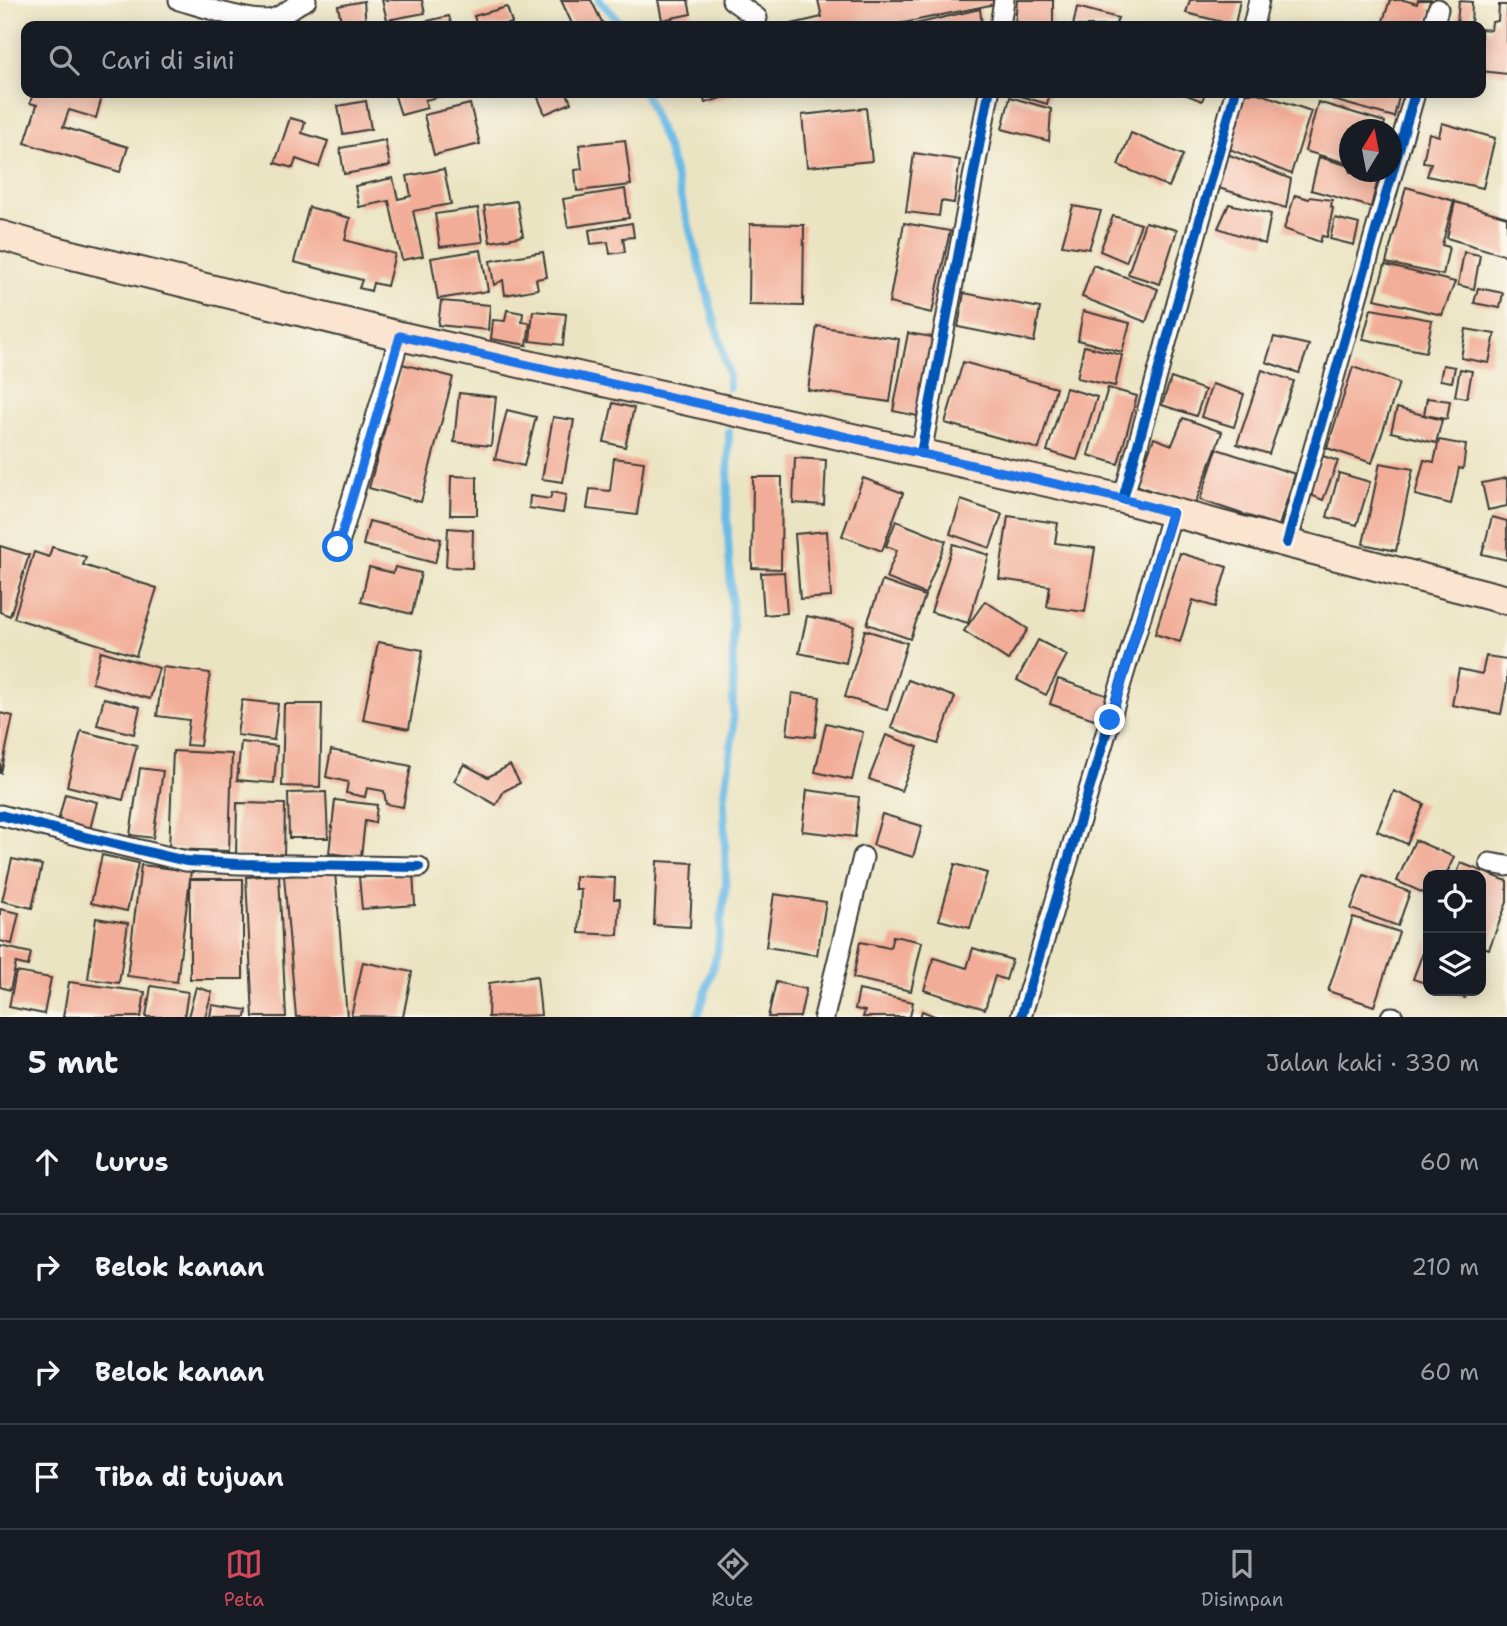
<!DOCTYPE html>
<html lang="id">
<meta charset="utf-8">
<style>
body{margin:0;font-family:"Shantell Sans",sans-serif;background:#242831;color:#f1f3f6}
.controls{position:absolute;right:21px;bottom:21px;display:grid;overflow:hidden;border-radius:14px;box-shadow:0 4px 18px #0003}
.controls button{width:63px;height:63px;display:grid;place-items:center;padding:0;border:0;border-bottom:2px solid #363941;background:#171b24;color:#f1f3f6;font:35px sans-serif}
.compass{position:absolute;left:1339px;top:119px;width:63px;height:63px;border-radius:50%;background:#171b24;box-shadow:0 4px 18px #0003;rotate:10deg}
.stop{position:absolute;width:21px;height:21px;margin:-16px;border:5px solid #1a73e8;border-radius:50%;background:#fff}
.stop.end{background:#1a73e8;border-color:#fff;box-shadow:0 2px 7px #0008}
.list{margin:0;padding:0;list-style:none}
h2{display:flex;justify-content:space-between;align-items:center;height:91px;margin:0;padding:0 28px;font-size:30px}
h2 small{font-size:23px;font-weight:400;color:#9ea1a6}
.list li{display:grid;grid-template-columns:46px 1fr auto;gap:21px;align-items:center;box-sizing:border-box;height:105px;padding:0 28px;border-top:2px solid #363941}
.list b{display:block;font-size:26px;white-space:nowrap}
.list em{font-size:23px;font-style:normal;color:#9ea1a6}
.icon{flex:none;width:38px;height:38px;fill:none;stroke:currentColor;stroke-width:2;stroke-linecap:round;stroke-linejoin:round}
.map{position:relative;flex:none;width:1507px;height:1017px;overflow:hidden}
.search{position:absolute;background:#171b24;box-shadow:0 4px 18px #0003;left:21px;right:21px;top:21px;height:77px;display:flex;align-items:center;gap:18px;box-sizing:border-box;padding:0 24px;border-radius:14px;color:#9ea1a6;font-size:26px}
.sheet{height:511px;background:#171b24}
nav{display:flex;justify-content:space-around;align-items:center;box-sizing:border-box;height:98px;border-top:2px solid #363941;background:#171b24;font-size:19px;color:#9ea1a6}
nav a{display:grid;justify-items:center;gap:4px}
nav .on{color:#d1495b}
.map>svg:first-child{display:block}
</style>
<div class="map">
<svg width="1507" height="1017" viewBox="0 0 1507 1017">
<rect width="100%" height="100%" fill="#fbf7ec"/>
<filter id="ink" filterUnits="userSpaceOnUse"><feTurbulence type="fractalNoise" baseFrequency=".0143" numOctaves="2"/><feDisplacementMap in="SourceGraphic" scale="14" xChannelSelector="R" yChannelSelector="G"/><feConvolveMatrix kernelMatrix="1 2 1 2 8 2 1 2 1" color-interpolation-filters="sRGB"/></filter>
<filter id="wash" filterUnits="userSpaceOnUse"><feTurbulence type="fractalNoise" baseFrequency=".00686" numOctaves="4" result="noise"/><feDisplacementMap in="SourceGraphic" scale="28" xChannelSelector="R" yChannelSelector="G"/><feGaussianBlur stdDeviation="1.57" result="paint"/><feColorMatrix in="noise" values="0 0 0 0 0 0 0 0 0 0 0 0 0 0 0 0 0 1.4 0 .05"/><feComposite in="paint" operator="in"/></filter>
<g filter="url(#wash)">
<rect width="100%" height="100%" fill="#ebe4c3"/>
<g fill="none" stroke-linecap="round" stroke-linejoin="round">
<g stroke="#6bbbe6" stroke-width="8">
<polyline points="599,0 624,26"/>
<polyline points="645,93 669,153 721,344 729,377 729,387"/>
<polyline points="698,1017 717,953 726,883 724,802 733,732 733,630 727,517 729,432"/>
</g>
</g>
<g id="blocks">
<g fill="#f2ad98">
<polygon points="382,0 422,0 425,13 387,20"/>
<polygon points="561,0 591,0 604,26 573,26"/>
<polygon points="658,0 688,0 691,14 662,20"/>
<polygon points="818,0 994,0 995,4 889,26 783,26 822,17"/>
<polygon points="1017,0 1053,0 1053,26 1015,26"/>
<polygon points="1190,0 1240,0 1235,25 1186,13"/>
<polygon points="1390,0 1404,0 1417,4 1418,0 1431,0 1428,8 1432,9 1426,26 1387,26 1382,24"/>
<polygon points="364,1 366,26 342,26 338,6"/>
<polygon points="1459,1 1472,2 1471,26 1457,24"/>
<polygon points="1499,5 1507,5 1507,74 1481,71 1481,29 1491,30 1492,22 1498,21"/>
<polygon points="507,7 512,23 502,26 477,26 474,16"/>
<polygon points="1077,7 1118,18 1115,26 1073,26"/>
<polygon points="980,9 982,26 911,26 911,25"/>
<polygon points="449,16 452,26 420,26 419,23"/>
<polygon points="33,93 103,93 96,118 69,110 63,127 128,147 120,172 25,143 37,105 30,103"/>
<polygon points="394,93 451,93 451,94 425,100 427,108 401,115"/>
<polygon points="536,93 567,93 571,103 545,114"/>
<polygon points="702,93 738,93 705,103"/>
<polygon points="1011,93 1050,93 1047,104"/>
<polygon points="1182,93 1205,93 1202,101"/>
<polygon points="1245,93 1258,93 1311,111 1291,174 1227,148"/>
<polygon points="1335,93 1400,93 1394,117 1333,100"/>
<polygon points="1010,97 1051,109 1049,141 1002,129"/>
<polygon points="366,101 371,129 343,134 338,106"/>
<polygon points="1318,102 1385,122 1383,130 1350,130 1350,164 1305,151"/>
<polygon points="470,104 480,144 434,155 424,115"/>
<polygon points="866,108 872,161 807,167 802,115"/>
<polygon points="290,118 305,122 302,133 328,141 319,167 296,159 293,168 275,163"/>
<polygon points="1442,123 1495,138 1483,188 1427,176 1431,163 1423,162 1429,133 1439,136"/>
<polygon points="1131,133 1183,155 1169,187 1118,165"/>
<polygon points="385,140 390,166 344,174 340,148"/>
<polygon points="625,140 631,185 577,191 575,170 582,169 579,145"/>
<polygon points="914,153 960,160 954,203 941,201 939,216 906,212"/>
<polygon points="1227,154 1291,179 1286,208 1215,187"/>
<polygon points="1319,157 1350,166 1350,172 1368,172 1379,175 1371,207 1311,190"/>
<polygon points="444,169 451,204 413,211 423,256 402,260 389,201 359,207 355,186 393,178 398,199 411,196 407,176"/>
<polygon points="1406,187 1454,201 1442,245 1449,247 1443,275 1386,263"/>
<polygon points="625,189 629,218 568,227 563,199"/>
<polygon points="1295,195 1309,199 1310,197 1332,200 1331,207 1333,208 1327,237 1322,236 1320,242 1284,229"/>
<polygon points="517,201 523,236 490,242 484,206"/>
<polygon points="1455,202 1507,217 1507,256 1447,238"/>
<polygon points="1229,204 1271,214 1265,244 1218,228"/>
<polygon points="1073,206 1101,211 1089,249 1062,245"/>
<polygon points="309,207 350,218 345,240 395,254 387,286 373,283 371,291 359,288 362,280 294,262"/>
<polygon points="478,208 483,242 440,247 435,214"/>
<polygon points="1113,216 1141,224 1126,262 1100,251"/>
<polygon points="1335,218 1359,224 1354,245 1330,239"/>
<polygon points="1145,222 1177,230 1160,284 1128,274"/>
<polygon points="632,223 634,237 623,238 625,252 610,254 608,242 591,244 589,230"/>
<polygon points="904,223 950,231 932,313 889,303"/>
<polygon points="750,224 804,225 803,306 749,305"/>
<polygon points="481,250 488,291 438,299 431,258"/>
<polygon points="543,252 547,277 536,279 538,289 505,295 503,280 494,285 490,261"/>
<polygon points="1464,252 1480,255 1474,289 1458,285"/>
<polygon points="1093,265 1158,289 1146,322 1082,297"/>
<polygon points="1385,265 1455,282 1442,315 1375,299"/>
<polygon points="1478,288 1503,293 1500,308 1474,303"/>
<polygon points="964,293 1040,308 1034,342 958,327"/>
<polygon points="441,301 490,305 488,330 438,325"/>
<polygon points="1371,309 1432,320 1426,352 1363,339"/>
<polygon points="507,310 523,313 522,322 530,323 527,345 491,339 493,320 505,321"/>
<polygon points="533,311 566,314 563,345 530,341"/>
<polygon points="1083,311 1130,323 1122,352 1078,340"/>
<polygon points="817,326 899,339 890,402 808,390"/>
<polygon points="1466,329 1495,334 1489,363 1461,358"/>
<polygon points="908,333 938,338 923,417 893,411"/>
<polygon points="1274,337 1309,345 1299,373 1266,362"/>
<polygon points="1084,346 1122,355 1115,386 1077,378"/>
<polygon points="963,362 1056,388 1039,449 945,423"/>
<polygon points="402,364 453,377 421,502 369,488"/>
<polygon points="1443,365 1455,367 1452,382 1440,380"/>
<polygon points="1353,367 1399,383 1372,463 1327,448"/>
<polygon points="1460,369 1472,371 1467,398 1455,396"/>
<polygon points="1262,370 1294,381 1269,454 1237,444"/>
<polygon points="1171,378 1205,390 1196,416 1162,405"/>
<polygon points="1212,384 1244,394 1234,427 1201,417"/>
<polygon points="1066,388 1097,397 1077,460 1047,451"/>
<polygon points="1108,388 1137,396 1118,464 1088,455"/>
<polygon points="459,393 496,397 491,446 454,442"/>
<polygon points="1427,398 1450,401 1447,419 1424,415"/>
<polygon points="613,403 634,408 625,447 604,442"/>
<polygon points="1397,408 1442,420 1436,443 1391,432"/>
<polygon points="507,410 536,417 524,466 495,459"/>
<polygon points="553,417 574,420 563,482 542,479"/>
<polygon points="1183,418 1222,432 1194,507 1136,485 1154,438 1172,445"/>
<polygon points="1439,440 1466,445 1463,469 1459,468 1451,504 1415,495 1424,460 1434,462"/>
<polygon points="1217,449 1295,474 1279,526 1200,500"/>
<polygon points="1323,456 1338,461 1323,500 1308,494"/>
<polygon points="614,458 644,462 637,515 587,509 590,489 610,491"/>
<polygon points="795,458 826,460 824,505 793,503"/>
<polygon points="1380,463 1413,469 1396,551 1363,544"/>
<polygon points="1339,473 1370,482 1357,525 1327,517"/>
<polygon points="451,476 477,477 477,515 450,515"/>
<polygon points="753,477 782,477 781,569 752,568"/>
<polygon points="863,478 903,493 882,551 842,536"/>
<polygon points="1507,478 1507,506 1488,510 1482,483"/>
<polygon points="552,492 566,495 563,513 529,508 530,496 550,499"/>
<polygon points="961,500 1002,514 990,548 950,534"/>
<polygon points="1008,516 1058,523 1055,543 1095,548 1085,612 1047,607 1050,586 999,579"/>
<polygon points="1492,517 1507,521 1507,560 1482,554"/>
<polygon points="369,521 441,539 435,563 363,545"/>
<polygon points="896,521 946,541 925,594 886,578 897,550 886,546"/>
<polygon points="448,528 473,530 472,568 446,567"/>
<polygon points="827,531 831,597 800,599 795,534"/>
<polygon points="953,544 989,555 968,623 931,612"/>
<polygon points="0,546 29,555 10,616 0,612"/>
<polygon points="52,547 86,557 83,565 157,588 136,656 14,618 34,552 49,557"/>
<polygon points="1180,553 1227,567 1215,607 1193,600 1180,642 1155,634"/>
<polygon points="369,567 393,573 395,567 421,573 412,614 361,602"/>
<polygon points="784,572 787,613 764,615 761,573"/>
<polygon points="882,581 925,596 910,639 867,624"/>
<polygon points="985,601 1028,629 1008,660 964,631"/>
<polygon points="807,616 854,626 846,663 799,653"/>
<polygon points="865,630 907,643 887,710 845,697"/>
<polygon points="1038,640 1067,655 1046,695 1017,680"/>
<polygon points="378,642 423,650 409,729 363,720"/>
<polygon points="101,651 159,668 150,699 92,683"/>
<polygon points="1486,656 1507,659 1507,683 1501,714 1452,705 1459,669 1482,674"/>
<polygon points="163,667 210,673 200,746 186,745 189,720 157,716"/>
<polygon points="1058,679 1112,697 1103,722 1050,704"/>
<polygon points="908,680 955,697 938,744 891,728"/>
<polygon points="792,693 820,697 815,737 787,734"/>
<polygon points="104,698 140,707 134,734 97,725"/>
<polygon points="242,700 278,704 274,740 237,735"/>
<polygon points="284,704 322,704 320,787 282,786"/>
<polygon points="0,713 13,716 1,773 0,773"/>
<polygon points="826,723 863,732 852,780 815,772"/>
<polygon points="81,731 137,745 123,800 67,786"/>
<polygon points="886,735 918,747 901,791 869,779"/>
<polygon points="241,742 277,746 274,783 237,780"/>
<polygon points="331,750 411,766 403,807 386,804 384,791 367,788 365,797 346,793 348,782 326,777"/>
<polygon points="173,751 232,754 229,851 169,849"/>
<polygon points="464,764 488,777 510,765 520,783 504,791 496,805 454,781"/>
<polygon points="140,768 163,771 153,838 130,835"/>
<polygon points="807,790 859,797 855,837 802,831"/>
<polygon points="1394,791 1424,804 1407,844 1377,831"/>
<polygon points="326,792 328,838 289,838 288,793"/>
<polygon points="65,794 97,802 90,829 58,822"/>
<polygon points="335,800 377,805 375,823 365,821 361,857 329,853"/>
<polygon points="237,803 285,804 284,857 236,856"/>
<polygon points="882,814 922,826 913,857 873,845"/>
<polygon points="1415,840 1454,857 1446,875 1428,875 1428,895 1397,881"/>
<polygon points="102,855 138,863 127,911 91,903"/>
<polygon points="12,859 42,865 32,908 2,901"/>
<polygon points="657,861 693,863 690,927 654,925"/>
<polygon points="1461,863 1507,881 1507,902 1489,949 1481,946 1481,875 1456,875"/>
<polygon points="955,864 987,873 970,928 939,920"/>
<polygon points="141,865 191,871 177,982 127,976"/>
<polygon points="335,872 347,1017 296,1017 284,876"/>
<polygon points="413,873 415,905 362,909 359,877"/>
<polygon points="279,875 286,1017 253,1017 246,877"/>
<polygon points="1364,875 1410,892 1398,926 1351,909"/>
<polygon points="575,876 615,878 614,899 620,899 618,935 579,933 581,889 575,889"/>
<rect x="190" y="879" width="53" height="100"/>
<polygon points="774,894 826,902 817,955 766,947"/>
<polygon points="0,909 19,913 12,944 0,941"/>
<polygon points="1353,917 1399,932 1374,1006 1328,991"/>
<polygon points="96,918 128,923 119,983 88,979"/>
<polygon points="893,936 922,942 911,991 853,978 860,942 890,948"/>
<polygon points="1428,939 1428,984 1413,979"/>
<polygon points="0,946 31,953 28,966 16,963 10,990 0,987"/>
<polygon points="973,948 1012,960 1006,980 995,976 985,1009 924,990 934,958 967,968"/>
<polygon points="363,962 412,972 403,1017 351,1016"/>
<polygon points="16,972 51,978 44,1014 9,1007"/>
<polygon points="537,976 541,1015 488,1017 489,983"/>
<polygon points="69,982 145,992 141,1017 63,1017"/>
<polygon points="776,982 806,989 800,1017 768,1017"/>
<polygon points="151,986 188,992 184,1017 146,1017"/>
<polygon points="196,987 212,992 205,1017 188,1017"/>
<polygon points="859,990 913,1002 910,1017 863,1017 865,1011 855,1009"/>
<polygon points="1446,991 1468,991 1465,998"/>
<polygon points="212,1005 247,1010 246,1017 210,1017"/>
<polygon points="922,1011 937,1017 920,1017"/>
</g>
</g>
</g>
<g filter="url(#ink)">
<use href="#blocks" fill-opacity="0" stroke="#3b3a35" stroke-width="2"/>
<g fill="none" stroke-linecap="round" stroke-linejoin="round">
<defs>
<g id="minor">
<path d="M179,0C200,6 253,24 272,19C285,16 294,4 306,0"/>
<polyline points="732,0 757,18"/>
<polyline points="1000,26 1004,0"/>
<polyline points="1253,26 1259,0"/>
<polyline points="1433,26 1438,9"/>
<polyline points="921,453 989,93"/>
<polyline points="1123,499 1235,93"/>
<polyline points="1287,543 1415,93"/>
<polyline points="338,547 400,336"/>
<polyline points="0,815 85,837 186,861 238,864 419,867"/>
<polyline points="1490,863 1507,866"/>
<polyline points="824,1017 863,857"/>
<polyline points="1021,1017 1172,513"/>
<polyline points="1391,1017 1393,1017"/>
</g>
<polyline id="secondary" points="0,235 52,250 400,336 1123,499 1287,543 1507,600"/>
</defs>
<use href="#minor" stroke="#3b3a35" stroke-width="23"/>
<use href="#secondary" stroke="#3b3a35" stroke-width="32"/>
<use href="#minor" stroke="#fff" stroke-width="19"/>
<use href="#secondary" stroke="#fce5d0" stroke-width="28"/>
<defs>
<g id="cycleway">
<polyline points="921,453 989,93"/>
<polyline points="1123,499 1235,93"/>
<polyline points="1287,543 1415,93"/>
<polyline points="0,815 85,837 186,861 238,864 419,867"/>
<polyline points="1021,1017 1172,513"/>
</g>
</defs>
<use href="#cycleway" stroke="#fbf7ec" stroke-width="15"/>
<use href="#cycleway" stroke="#0057b8" stroke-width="10"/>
</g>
</g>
<g fill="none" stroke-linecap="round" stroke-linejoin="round" filter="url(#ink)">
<polyline stroke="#1a73e8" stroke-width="9" points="338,547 400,336 1123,499 1172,513 1110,720"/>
</g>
</svg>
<div class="controls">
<button><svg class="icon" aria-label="locate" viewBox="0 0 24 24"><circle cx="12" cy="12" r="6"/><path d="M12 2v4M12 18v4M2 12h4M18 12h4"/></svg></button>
<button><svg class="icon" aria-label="layers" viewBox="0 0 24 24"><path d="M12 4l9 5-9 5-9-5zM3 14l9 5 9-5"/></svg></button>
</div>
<svg class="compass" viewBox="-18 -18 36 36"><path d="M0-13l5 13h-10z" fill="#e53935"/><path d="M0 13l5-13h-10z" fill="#9ea1a6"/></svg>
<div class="stop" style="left:338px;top:547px"></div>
<div class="stop end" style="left:1110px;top:720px"></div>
<div class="search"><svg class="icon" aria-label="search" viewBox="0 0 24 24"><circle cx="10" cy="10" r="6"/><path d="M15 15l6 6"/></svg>Cari di sini</div>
</div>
<section class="sheet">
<h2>5 mnt<small>Jalan kaki · 330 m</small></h2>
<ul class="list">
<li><svg class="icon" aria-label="ahead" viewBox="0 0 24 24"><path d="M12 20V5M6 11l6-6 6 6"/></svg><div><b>Lurus</b></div><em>60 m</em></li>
<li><svg class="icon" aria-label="right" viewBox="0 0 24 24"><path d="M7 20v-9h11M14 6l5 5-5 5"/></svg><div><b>Belok kanan</b></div><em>210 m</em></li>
<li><svg class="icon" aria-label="right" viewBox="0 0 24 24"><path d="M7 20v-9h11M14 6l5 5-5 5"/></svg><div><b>Belok kanan</b></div><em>60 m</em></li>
<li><svg class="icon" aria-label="arrive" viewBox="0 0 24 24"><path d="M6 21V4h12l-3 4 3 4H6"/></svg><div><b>Tiba di tujuan</b></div></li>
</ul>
</section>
<nav>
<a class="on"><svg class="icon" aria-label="map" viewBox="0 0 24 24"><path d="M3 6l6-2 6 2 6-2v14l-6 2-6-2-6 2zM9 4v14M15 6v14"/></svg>Peta</a>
<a><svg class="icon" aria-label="directions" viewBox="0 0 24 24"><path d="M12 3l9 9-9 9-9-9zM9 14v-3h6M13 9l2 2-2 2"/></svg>Rute</a>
<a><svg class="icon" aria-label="saved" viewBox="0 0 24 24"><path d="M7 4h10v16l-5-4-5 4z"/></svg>Disimpan</a>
</nav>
